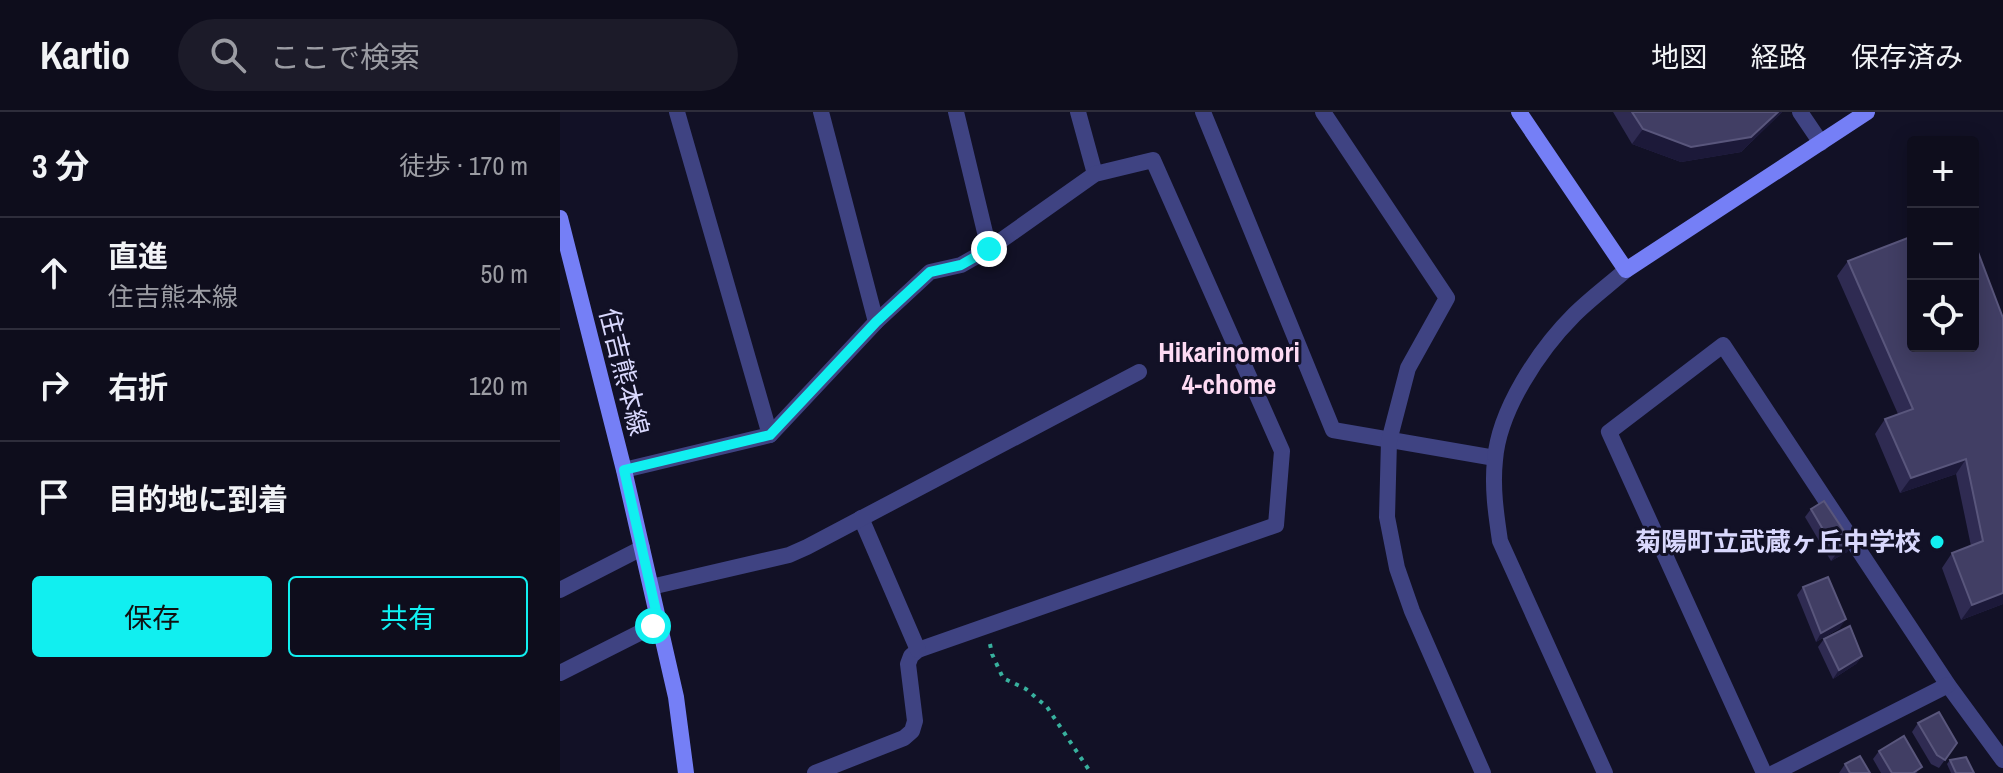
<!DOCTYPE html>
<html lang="ja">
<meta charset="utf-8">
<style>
body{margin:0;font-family:"Archivo Narrow","Noto Sans JP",sans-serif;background:#1c1b29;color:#f1f3f6}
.controls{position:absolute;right:24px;top:24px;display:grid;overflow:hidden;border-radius:8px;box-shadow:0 4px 20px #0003}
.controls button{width:72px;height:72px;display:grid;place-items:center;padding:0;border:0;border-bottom:2px solid #2e2d3b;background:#0e0d1c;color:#f1f3f6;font:40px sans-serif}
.stop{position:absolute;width:24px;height:24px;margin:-18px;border:6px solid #11eff0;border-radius:50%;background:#fff}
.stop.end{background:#11eff0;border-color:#fff;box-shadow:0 2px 8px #0008}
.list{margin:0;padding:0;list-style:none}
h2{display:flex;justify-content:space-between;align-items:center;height:104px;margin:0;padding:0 32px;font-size:34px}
h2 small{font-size:26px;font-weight:400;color:#9b9ca3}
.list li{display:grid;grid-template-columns:52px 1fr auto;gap:24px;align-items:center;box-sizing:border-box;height:112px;padding:0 32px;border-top:2px solid #2e2d3b}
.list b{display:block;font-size:30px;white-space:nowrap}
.list p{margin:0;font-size:26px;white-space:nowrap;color:#9b9ca3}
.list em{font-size:26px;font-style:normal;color:#9b9ca3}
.actions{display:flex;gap:16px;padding:24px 32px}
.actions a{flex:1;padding:18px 0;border:2px solid #11eff0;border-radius:8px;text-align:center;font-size:28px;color:#11eff0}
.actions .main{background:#11eff0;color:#111}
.icon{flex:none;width:44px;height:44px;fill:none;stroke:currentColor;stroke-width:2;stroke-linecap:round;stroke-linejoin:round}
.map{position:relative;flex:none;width:1443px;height:661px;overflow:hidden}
header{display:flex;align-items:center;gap:48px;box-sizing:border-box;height:112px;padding:0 40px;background:#0e0d1c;border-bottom:2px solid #2e2d3b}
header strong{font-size:38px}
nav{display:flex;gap:44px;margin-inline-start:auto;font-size:28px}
.search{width:560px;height:72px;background:#1c1b29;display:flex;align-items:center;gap:20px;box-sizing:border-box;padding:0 28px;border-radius:44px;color:#9b9ca3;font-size:30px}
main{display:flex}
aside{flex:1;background:#0e0d1c}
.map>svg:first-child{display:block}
</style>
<header>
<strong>Kartio</strong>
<div class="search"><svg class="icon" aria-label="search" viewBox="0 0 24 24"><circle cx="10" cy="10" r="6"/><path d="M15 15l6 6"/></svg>ここで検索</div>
<nav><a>地図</a><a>経路</a><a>保存済み</a></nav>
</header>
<main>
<aside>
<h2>3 分<small>徒歩 · 170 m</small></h2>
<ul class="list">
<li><svg class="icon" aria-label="ahead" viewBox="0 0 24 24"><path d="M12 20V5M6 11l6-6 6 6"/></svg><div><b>直進</b><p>住吉熊本線</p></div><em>50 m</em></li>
<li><svg class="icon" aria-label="right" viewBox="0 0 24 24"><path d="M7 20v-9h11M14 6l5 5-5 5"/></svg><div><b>右折</b></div><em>120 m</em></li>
<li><svg class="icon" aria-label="arrive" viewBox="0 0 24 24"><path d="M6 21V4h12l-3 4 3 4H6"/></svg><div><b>目的地に到着</b></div></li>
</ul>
<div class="actions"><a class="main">保存</a><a>共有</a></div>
</aside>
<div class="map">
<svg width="1443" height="661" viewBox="0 0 1443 661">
<rect width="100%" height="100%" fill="#121126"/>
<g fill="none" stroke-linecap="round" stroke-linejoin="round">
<polyline stroke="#38b19e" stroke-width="4" stroke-dasharray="4 6" stroke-linecap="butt" points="430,532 432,542 443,566 466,577 487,595 531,661"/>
<g stroke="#3f4382" stroke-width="16">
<polyline points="117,0 210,323"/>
<polyline points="261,0 316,210"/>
<polyline points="396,0 429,137"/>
<polyline points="518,0 535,62"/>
<polyline points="643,0 773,318 935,346"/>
<polyline points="763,0 887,186 848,256 829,329 827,405 837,456 852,499 923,661"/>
<polyline points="1240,0 1261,31"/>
<polyline points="64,358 210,323 316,210 370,160 401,153 429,137 535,62 593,48 722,339 716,413 358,538 351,544 348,552 355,609 352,619 344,626 255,661"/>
<polyline points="301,406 358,538"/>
<polyline points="91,475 229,443 247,435 579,260"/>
<polyline points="0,478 82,436"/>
<polyline points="0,561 93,514 99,512"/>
<path d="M1045,661L940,429C936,402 932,375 935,348C939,298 979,238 1014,203C1030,187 1049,173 1066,158"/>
<polyline points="1204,661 1049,320 1163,233 1388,573 1443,648"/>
<polyline points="1214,661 1388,573"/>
</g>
<g stroke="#757ff6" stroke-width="16">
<polyline points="959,0 1066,158 1307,0"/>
<polyline points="0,106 64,358 116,585 126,661"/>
</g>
</g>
<g fill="#2f2b52">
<polygon points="1053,0 1222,0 1181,40 1121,50 1072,32"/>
<polygon points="1288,149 1443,206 1443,492 1401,508 1382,456 1392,441 1411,434 1396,362 1340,381 1315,322 1325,307 1338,302 1277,164"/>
<polygon points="1251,397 1292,431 1287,440 1271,449 1245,405"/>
<polygon points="1243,475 1280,516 1256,530 1237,483"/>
<polygon points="1264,527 1302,544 1296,552 1273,567 1258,535"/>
<polygon points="1358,611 1397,631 1379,656 1371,652 1352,620"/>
<polygon points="1319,639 1358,661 1321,661 1313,647"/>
<polygon points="1390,648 1414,661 1391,661 1387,652"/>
<polygon points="1285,652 1310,661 1279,661"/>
</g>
<g fill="#1c1939">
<polygon points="1218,0 1222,0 1181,40 1121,50 1072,32 1083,17"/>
<polygon points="1406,347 1396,362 1340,381 1351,366"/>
<polygon points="1292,431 1287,440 1271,449 1277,441"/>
<polygon points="1443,481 1443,492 1401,508 1412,493"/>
<polygon points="1286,507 1280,516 1256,530 1261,521"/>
<polygon points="1302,544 1296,552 1273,567 1279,558"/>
</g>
<g fill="#413e64" stroke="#59567c" stroke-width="2">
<polygon points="1072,0 1218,0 1191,25 1131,35 1083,17"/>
<polygon points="1353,124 1353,234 1413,234 1413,127 1443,206 1443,481 1412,493 1392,441 1423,429 1406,347 1351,366 1325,307 1353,297 1288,149"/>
<polygon points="1264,389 1292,431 1277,441 1251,397"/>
<polygon points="1268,465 1286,507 1261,521 1243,475"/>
<polygon points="1290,514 1302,544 1279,558 1264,527"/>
<polygon points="1379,600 1397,631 1385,648 1377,643 1358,611"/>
<polygon points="1344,624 1362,655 1353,661 1332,661 1319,639"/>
<polygon points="1300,644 1310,661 1290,661 1285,652"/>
<polygon points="1406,645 1414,661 1396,661 1390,648"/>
</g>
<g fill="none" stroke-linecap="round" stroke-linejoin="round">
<polyline stroke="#11eff0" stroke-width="10" points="93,514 99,512 64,358 210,323 316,210 370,160 401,153 429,137"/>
</g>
<circle fill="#11eff0" stroke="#121126" stroke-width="3" cx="1377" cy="430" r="8"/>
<g text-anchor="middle" stroke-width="6" stroke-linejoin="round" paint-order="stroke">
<g font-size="26" fill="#d9d8fd" stroke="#121126">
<text transform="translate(64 260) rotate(76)" y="9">住吉熊本線</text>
</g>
<g font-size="26" font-weight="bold" fill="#d9d8fd" stroke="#121126" text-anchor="end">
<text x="1361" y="439">菊陽町立武蔵ヶ丘中学校</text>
</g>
<g font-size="28" font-weight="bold" fill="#fddaf3" stroke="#121126">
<text x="669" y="250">Hikarinomori<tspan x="669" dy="32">4-chome</tspan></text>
</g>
</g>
</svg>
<div class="controls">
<button>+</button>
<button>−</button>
<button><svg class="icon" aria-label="locate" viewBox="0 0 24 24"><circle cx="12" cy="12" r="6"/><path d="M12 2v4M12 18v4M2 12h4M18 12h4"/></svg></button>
</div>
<div class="stop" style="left:93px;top:514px"></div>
<div class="stop end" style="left:429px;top:137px"></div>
</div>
</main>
